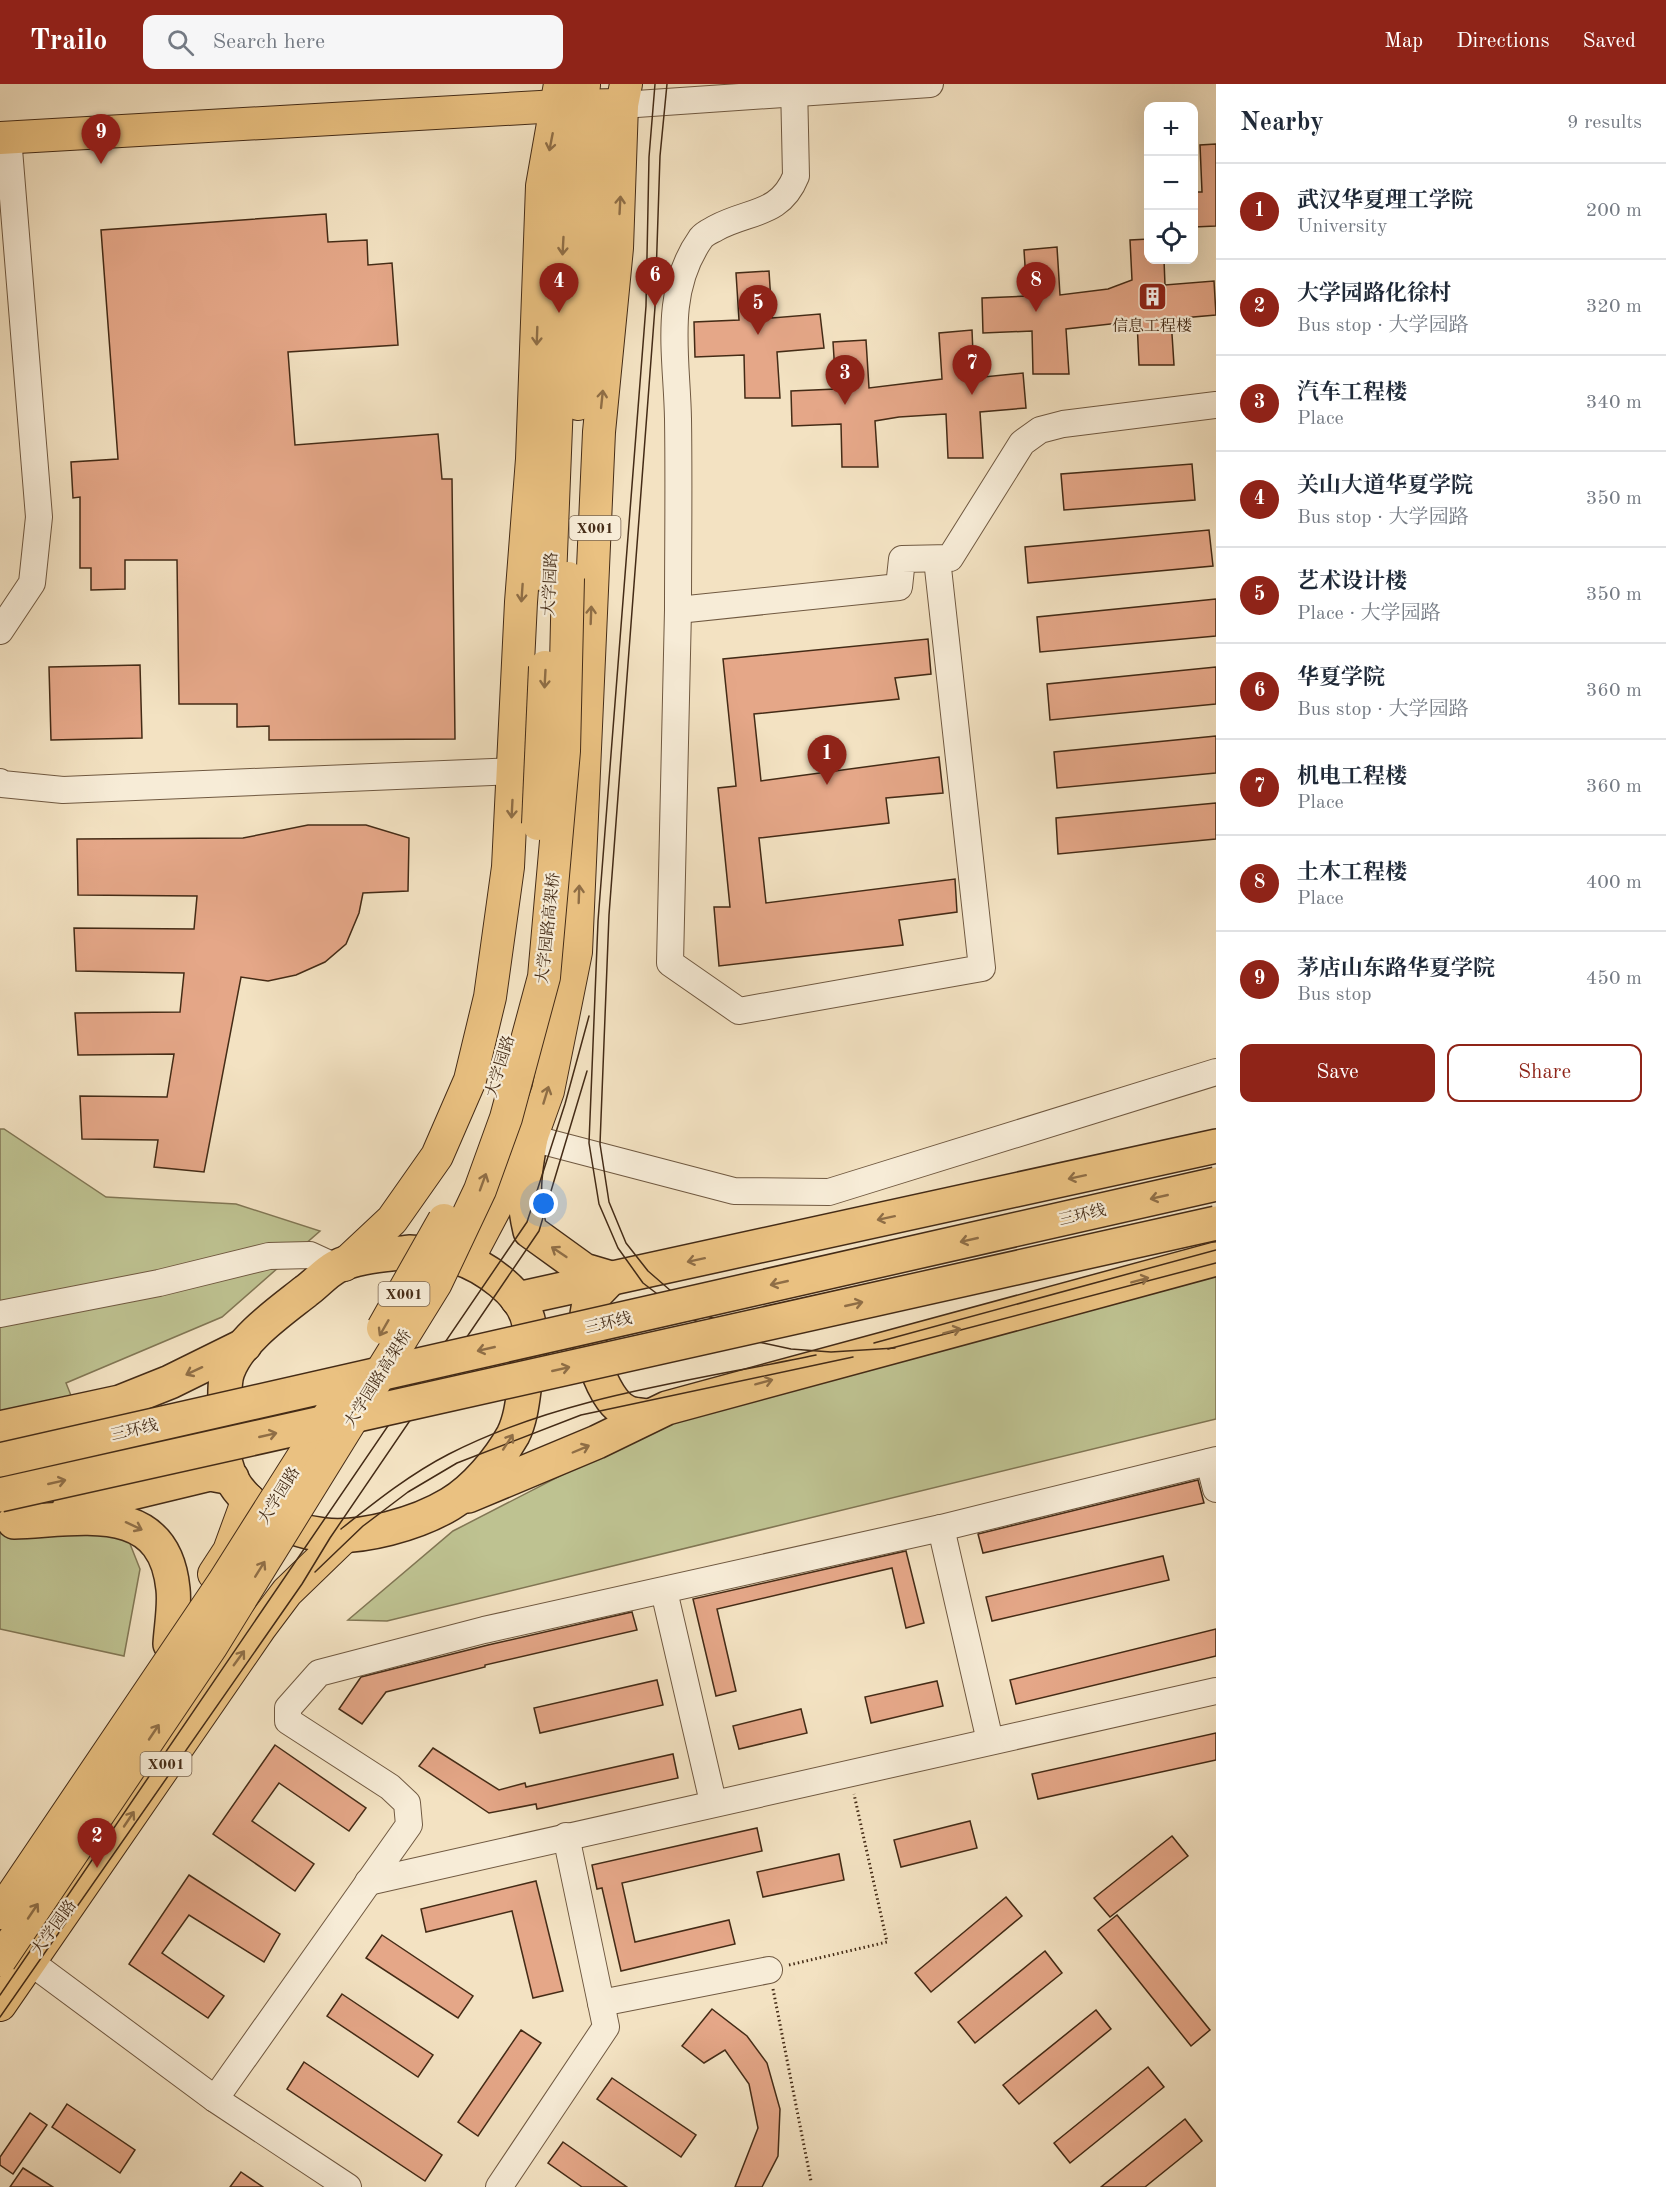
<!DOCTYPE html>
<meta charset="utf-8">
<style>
body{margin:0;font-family:"Old Standard TT","Noto Serif SC",serif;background:#f6f6f7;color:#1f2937}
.controls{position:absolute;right:18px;top:18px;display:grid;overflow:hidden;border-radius:12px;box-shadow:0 6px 24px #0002}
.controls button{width:54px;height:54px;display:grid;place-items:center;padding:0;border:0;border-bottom:2px solid #e0e1e3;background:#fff;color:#1f2937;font:30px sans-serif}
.you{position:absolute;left:544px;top:1120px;width:21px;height:21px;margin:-15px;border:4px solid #fff;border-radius:50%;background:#1a73e8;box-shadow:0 0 0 9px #1a73e833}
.badge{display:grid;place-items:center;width:39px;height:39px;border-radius:50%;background:#8f2418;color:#fff;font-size:20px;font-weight:700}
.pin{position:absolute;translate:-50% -50px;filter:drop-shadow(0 2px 3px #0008)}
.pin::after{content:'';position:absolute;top:32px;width:21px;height:18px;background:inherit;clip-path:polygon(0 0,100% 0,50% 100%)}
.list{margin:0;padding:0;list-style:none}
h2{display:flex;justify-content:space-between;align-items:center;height:78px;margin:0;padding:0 24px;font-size:26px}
h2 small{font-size:20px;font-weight:400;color:#747a83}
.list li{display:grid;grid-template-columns:39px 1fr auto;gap:18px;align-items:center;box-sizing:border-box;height:96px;padding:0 24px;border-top:2px solid #e0e1e3}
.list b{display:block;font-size:22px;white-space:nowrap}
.list p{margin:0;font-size:20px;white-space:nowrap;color:#747a83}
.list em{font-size:20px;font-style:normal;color:#747a83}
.actions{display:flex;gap:12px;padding:18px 24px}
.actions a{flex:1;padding:14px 0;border:2px solid #8f2418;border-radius:12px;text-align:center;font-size:21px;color:#8f2418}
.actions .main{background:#8f2418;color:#fff}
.icon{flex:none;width:33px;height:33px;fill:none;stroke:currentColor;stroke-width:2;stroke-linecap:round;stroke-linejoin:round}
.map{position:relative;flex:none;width:1216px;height:2103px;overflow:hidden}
header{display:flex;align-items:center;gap:36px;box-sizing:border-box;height:84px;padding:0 30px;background:#8f2418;color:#fff}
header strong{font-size:28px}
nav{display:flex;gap:33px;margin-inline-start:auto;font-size:21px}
.search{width:420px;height:54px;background:#f6f6f7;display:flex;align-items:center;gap:15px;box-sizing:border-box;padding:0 21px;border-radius:12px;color:#747a83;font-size:22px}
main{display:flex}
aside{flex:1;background:#fff}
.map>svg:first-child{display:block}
</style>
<header>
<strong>Trailo</strong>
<div class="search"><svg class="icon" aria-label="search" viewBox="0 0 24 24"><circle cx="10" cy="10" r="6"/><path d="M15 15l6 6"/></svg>Search here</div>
<nav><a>Map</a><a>Directions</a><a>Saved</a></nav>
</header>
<main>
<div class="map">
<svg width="1216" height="2103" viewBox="0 0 1216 2103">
<rect width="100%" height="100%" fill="#f3e2c2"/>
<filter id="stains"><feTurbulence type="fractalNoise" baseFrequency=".00333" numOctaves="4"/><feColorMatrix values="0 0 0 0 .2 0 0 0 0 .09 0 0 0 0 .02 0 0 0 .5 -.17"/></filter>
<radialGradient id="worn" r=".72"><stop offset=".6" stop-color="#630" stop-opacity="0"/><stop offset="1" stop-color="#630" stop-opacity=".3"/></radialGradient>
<g fill="#bec291" stroke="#817654" stroke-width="1.5">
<polygon points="0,1045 4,1045 106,1113 236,1120 320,1147 222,1233 66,1299 140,1485 124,1572 0,1545"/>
<polygon points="1216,1190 1216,1335 387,1537 348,1536 453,1447 632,1355 657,1315"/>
</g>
<g fill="#e5a788" stroke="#442b16" stroke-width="1.5">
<polygon points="1216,60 1216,142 1194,143 1194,108 1202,108 1200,61"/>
<polygon points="326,130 328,158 367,156 368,181 392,179 398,261 288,268 295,361 438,350 442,395 452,395 455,655 269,656 269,642 237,643 237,620 179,620 177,476 125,476 125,505 91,506 91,484 80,484 80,413 73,414 71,378 118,375 101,146"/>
<polygon points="1149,155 1149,176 1164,176 1165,201 1214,197 1216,231 1171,235 1174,281 1139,281 1137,237 1066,245 1069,290 1033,290 1032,247 983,249 982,214 1027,212 1024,166 1057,163 1060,211 1108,205 1132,196 1130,156"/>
<polygon points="769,187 772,234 820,230 824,264 777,268 780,314 745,314 744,271 695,273 694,238 739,236 736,189"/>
<polygon points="972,246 974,294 1023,289 1026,324 980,328 983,374 948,374 946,330 899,333 875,337 878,383 842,383 841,340 792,342 791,307 836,305 833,258 866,256 869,304 942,295 939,249"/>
<polygon points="1192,380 1195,416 1064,426 1061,390"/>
<polygon points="1209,446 1213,482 1028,499 1025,463"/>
<polygon points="1216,515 1216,552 1040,568 1037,533"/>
<polygon points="928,555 931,590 895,594 899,615 754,630 761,697 939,673 943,709 886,714 889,739 759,754 766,819 955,795 957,828 899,836 903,861 719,882 714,823 730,823 718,704 736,702 723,575"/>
<polygon points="140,581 142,654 51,656 49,583"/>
<polygon points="1216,583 1216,620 1050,636 1047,600"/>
<polygon points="1216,652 1216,689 1057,704 1054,668"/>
<polygon points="1216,719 1216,755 1058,770 1056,734"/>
<polygon points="308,741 366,741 409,754 408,807 363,809 359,829 346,860 325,878 296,891 268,897 241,893 204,1088 154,1083 158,1056 82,1055 80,1012 167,1013 174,970 78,971 75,929 180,928 184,889 76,887 74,844 194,845 197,812 78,811 77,755 243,754"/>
<polygon points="1198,1396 1204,1419 983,1469 978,1450"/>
<polygon points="906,1467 924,1539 906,1544 892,1484 717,1525 736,1607 716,1612 693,1515"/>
<polygon points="1163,1472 1169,1496 992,1537 986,1513"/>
<polygon points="632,1528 637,1546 485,1581 485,1583 386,1608 362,1640 339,1625 361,1593 488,1561"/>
<polygon points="1216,1545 1216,1572 1016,1620 1010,1596"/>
<polygon points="657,1596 663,1621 540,1649 534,1624"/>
<polygon points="937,1597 943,1622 871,1639 865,1613"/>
<polygon points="801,1625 807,1649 739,1665 733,1642"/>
<polygon points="1216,1649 1216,1676 1038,1715 1032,1690"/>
<polygon points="275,1661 366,1724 349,1747 279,1699 252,1737 314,1780 295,1807 213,1750"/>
<polygon points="433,1664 499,1706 525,1699 526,1703 673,1670 678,1694 537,1725 536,1720 489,1729 419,1682"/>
<polygon points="970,1737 977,1764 901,1783 894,1756"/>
<polygon points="757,1744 762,1767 622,1799 635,1858 729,1836 735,1860 621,1887 602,1804 597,1805 592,1781"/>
<polygon points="1172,1752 1188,1772 1110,1833 1094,1814"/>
<polygon points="839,1770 844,1796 763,1813 757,1788"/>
<polygon points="189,1791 280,1850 264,1878 189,1831 162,1869 224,1912 208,1934 129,1880"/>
<polygon points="536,1797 563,1907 533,1914 512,1827 426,1848 421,1825"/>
<polygon points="1006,1813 1022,1832 931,1908 915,1889"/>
<polygon points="1117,1831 1210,1946 1191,1962 1098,1846"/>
<polygon points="382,1851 473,1912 458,1934 366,1874"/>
<polygon points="1045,1867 1062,1889 975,1959 958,1938"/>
<polygon points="342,1910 433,1971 418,1993 327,1932"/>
<polygon points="712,1925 747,1952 767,1979 780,2025 778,2072 762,2103 735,2103 758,2044 749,2000 725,1966 704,1979 682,1962"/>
<polygon points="1096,1926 1111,1945 1019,2020 1003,2001"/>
<polygon points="521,1946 541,1959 478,2052 458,2038"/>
<polygon points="304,1978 442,2071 425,2097 287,2005"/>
<polygon points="1148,1983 1164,2003 1070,2079 1054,2059"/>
<polygon points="612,1994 696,2051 681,2073 597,2015"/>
<polygon points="67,2020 135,2066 120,2089 52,2043"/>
<polygon points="30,2029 47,2041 13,2090 0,2081 0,2073"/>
<polygon points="1185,2035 1202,2057 1145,2103 1101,2103"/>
<polygon points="563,2058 627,2103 582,2103 548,2079"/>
<polygon points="23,2084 53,2103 10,2103"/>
<polygon points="241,2088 263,2103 230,2103"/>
</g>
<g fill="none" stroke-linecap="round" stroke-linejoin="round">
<defs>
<g id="minor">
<path d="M794,0L796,92C780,132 749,126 716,144C711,147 705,149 701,154C662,209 677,273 678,335C679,399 678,462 678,526L899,503L902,475L950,474L1022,359L1040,346L1063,340L1216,321"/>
<polyline points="622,21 930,0"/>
<polyline points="678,526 670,879 739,927 982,884 937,475"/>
<polyline points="0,547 32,499 39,433 8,53"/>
<polyline points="0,698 2,700 63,706 514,687"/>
<polyline points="531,1054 734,1107 829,1108 1216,988"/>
<polyline points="0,1230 159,1199 269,1172 310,1171 336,1183"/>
<polyline points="1209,1378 1216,1405"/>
<polyline points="941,1444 990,1657"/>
<polyline points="664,1507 713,1718"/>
<polyline points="368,1798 1216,1607"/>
<polyline points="20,1863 29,1877 215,2015 348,2103"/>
<polyline points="601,1919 769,1886"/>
<polyline points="215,2015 409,1741 407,1719 390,1703 288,1637 288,1624 319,1589 484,1546 941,1444 1216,1376"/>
<polyline points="499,2103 606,1943 566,1752"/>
</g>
<g id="major">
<polyline points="0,54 558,22 622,21"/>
<polyline points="578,320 583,236 604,26"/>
<polyline points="550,495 565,115 584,1"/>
<polyline points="467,1177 529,1060 548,1007 576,868 599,348 617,164 622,21 626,0"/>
<polyline points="344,1181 392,1136 437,1072 470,996 490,913 508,783 521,518 532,375 542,102 560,0"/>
<polyline points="214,1490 229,1467 248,1415"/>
<polyline points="0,1921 260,1544 287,1508 346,1451"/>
</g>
<g id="highway">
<path d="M531,1054C524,1091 521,1109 530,1147L584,1186L611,1194C603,1203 591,1212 588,1224C582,1249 601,1317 627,1328C633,1331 642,1331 649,1332"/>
<path d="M409,1168C425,1169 441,1169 456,1173C484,1182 524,1209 529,1240C532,1256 529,1276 526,1292C523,1311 522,1333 513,1351C499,1376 475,1405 450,1420C417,1440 362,1455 324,1451C286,1447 235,1419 226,1380C221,1363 223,1342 225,1324C225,1313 224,1297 228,1287C240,1255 281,1227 306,1207C316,1200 325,1189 336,1183C357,1172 386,1171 409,1168Z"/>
<polyline points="517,1215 1216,1062"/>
<polyline points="0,1344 120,1318 170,1298 245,1261"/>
<polyline points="468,1412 597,1358 667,1324 1216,1175"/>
<polyline points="69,1424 210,1390 232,1394"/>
<path d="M14,1438C79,1436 164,1414 173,1505C175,1522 171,1543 170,1560"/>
</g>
</defs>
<use href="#minor" stroke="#705941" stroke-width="28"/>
<use href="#major" stroke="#442b16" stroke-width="34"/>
<use href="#highway" stroke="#442b16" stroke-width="36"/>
<g stroke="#442b16" stroke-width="3" stroke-dasharray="1.5 3" stroke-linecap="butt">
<polyline points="789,1881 887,1858 854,1710"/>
<polyline points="773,1905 811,2097"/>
</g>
<use href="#minor" stroke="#f7ecd7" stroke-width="26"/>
<use href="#major" stroke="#eac181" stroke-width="32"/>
<use href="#highway" stroke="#eac181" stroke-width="33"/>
<g stroke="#442b16" stroke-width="1.5">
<polyline points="655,0 649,73 646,222 598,837 589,1059 599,1120 618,1164 643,1199 690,1235 754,1257 791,1265 831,1268 895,1264"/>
<polyline points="667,0 660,72 655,223 609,831 600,1060 609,1118 626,1159 648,1187 694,1227 729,1240"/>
<polyline points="874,1259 1216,1166"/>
<polyline points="888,1265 1216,1179"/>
<path d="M341,1445C375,1418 410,1390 449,1370C562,1312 693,1297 816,1271"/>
<polyline points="315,1488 363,1442 408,1408 457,1379 581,1331 853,1273"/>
<polyline points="0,1911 527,1138 565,1020 589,932"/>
<polyline points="0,1933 302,1500 330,1454 539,1147 587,987"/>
</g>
<defs>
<g id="major-bridge">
<polyline points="538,740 545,583"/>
<polyline points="383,1244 444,1136"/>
<polyline points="0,1829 223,1499 335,1322"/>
<polyline points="0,1876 211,1563 436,1199 480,1106 506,1034 544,893 564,667 568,494"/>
</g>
<g id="highway-bridge">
<polyline points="0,1376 1216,1100"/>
<polyline points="0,1411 1216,1139"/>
</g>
</defs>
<use href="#major-bridge" stroke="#442b16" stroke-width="34" stroke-linecap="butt"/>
<use href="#highway-bridge" stroke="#442b16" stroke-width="36" stroke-linecap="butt"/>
<use href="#major-bridge" stroke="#eac181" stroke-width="32"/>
<use href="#highway-bridge" stroke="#eac181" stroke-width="33"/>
</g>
<defs><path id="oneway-shaft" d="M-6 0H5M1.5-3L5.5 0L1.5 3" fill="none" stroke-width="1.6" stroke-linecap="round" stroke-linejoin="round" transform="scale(1.5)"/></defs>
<g stroke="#8f6e46">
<use href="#oneway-shaft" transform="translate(551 58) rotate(101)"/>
<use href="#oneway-shaft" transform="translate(620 121) rotate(-87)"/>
<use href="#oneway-shaft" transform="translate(563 162) rotate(93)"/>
<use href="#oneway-shaft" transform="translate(537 252) rotate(92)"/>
<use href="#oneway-shaft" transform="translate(602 315) rotate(-84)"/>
<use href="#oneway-shaft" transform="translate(522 509) rotate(94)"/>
<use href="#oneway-shaft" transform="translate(591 531) rotate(-88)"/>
<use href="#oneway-shaft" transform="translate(545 595) rotate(93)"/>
<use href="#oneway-shaft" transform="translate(512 725) rotate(93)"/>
<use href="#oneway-shaft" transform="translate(579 810) rotate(-88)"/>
<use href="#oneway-shaft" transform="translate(546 1011) rotate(-73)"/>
<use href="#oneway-shaft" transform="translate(1077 1093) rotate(168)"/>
<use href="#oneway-shaft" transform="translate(483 1098) rotate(-70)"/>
<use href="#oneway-shaft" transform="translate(1159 1113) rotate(167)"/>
<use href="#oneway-shaft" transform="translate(886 1134) rotate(168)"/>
<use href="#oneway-shaft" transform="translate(969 1156) rotate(167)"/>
<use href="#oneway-shaft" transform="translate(559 1168) rotate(-146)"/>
<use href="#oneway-shaft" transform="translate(696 1176) rotate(168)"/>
<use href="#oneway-shaft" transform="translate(1140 1196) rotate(-15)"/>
<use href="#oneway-shaft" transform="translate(779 1199) rotate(167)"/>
<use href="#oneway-shaft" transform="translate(854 1220) rotate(-13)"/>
<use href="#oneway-shaft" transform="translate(384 1244) rotate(120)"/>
<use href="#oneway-shaft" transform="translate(952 1247) rotate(-15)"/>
<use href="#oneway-shaft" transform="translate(486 1265) rotate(167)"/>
<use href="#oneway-shaft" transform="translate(561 1285) rotate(-13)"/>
<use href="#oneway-shaft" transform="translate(194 1287) rotate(155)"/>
<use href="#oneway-shaft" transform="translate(764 1298) rotate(-15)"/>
<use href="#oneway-shaft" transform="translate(268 1351) rotate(-13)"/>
<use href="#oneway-shaft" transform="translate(508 1358) rotate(-57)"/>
<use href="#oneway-shaft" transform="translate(581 1365) rotate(-23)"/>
<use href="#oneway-shaft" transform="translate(57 1398) rotate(-13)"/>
<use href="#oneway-shaft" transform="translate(134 1442) rotate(25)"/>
<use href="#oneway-shaft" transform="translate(260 1485) rotate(-58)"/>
<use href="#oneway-shaft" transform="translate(239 1574) rotate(-54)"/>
<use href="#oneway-shaft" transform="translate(154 1648) rotate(-56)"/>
<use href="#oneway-shaft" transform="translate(129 1735) rotate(-56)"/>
<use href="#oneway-shaft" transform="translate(33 1827) rotate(-56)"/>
</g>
<defs>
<symbol id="building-square" viewBox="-11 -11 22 22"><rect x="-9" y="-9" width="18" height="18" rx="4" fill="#8f2418" stroke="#f7ecd7"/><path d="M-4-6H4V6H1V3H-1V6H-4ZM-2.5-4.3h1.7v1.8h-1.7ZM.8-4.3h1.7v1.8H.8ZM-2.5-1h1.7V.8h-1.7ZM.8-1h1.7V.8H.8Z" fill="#fff"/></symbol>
</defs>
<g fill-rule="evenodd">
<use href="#building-square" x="1136" y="196" width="33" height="33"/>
</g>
<g text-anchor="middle" stroke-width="4.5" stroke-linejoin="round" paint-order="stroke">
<g fill="#f7ecd7" stroke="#7a6550" stroke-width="1.5">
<rect x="569.5" y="432" width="51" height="24" rx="4.5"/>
<rect x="378.5" y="1198" width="51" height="24" rx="4.5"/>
<rect x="140.5" y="1668" width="51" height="24" rx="4.5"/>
</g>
<g font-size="15" font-weight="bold" fill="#442b16">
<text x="595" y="449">X001</text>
<text x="404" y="1215">X001</text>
<text x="166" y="1685">X001</text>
</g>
<g font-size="16" fill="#442b16" stroke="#f7ecd7">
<text x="1152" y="247">信息工程楼</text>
</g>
<g font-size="16" fill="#442b16" stroke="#f7ecd7">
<text transform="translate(549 500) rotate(-87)" y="6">大学园路</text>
<text transform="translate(547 844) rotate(-84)" y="6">大学园路高架桥</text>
<text transform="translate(499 982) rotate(-73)" y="6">大学园路</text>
<text transform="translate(1082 1130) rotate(-13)" y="6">三环线</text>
<text transform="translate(608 1238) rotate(-13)" y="6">三环线</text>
<text transform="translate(377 1294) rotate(-58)" y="6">大学园路高架桥</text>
<text transform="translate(134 1345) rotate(-13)" y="6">三环线</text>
<text transform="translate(278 1411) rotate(-58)" y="6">大学园路</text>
<text transform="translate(53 1843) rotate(-54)" y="6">大学园路</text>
</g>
</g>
<rect width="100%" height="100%" filter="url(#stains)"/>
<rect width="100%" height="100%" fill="url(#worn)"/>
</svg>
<div class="controls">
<button>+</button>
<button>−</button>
<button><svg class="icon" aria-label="locate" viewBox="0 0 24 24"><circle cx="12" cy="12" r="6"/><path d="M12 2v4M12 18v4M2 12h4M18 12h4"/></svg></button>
</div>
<div class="you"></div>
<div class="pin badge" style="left:827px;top:701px">1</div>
<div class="pin badge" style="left:97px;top:1784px">2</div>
<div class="pin badge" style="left:845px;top:321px">3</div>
<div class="pin badge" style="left:559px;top:229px">4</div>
<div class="pin badge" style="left:758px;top:251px">5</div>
<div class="pin badge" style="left:655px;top:223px">6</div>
<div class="pin badge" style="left:972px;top:311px">7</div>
<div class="pin badge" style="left:1036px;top:228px">8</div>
<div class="pin badge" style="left:101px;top:80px">9</div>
</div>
<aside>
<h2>Nearby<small>9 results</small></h2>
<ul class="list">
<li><span class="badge">1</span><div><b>武汉华夏理工学院</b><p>University</p></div><em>200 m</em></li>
<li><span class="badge">2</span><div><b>大学园路化徐村</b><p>Bus stop · 大学园路</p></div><em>320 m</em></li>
<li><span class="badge">3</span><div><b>汽车工程楼</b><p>Place</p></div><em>340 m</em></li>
<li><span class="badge">4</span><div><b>关山大道华夏学院</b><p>Bus stop · 大学园路</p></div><em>350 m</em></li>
<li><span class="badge">5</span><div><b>艺术设计楼</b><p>Place · 大学园路</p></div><em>350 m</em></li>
<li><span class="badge">6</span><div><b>华夏学院</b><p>Bus stop · 大学园路</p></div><em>360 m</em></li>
<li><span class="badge">7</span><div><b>机电工程楼</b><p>Place</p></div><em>360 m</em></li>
<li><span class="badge">8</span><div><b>土木工程楼</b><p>Place</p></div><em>400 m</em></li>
<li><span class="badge">9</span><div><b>茅店山东路华夏学院</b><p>Bus stop</p></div><em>450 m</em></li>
</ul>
<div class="actions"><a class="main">Save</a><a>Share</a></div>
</aside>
</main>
